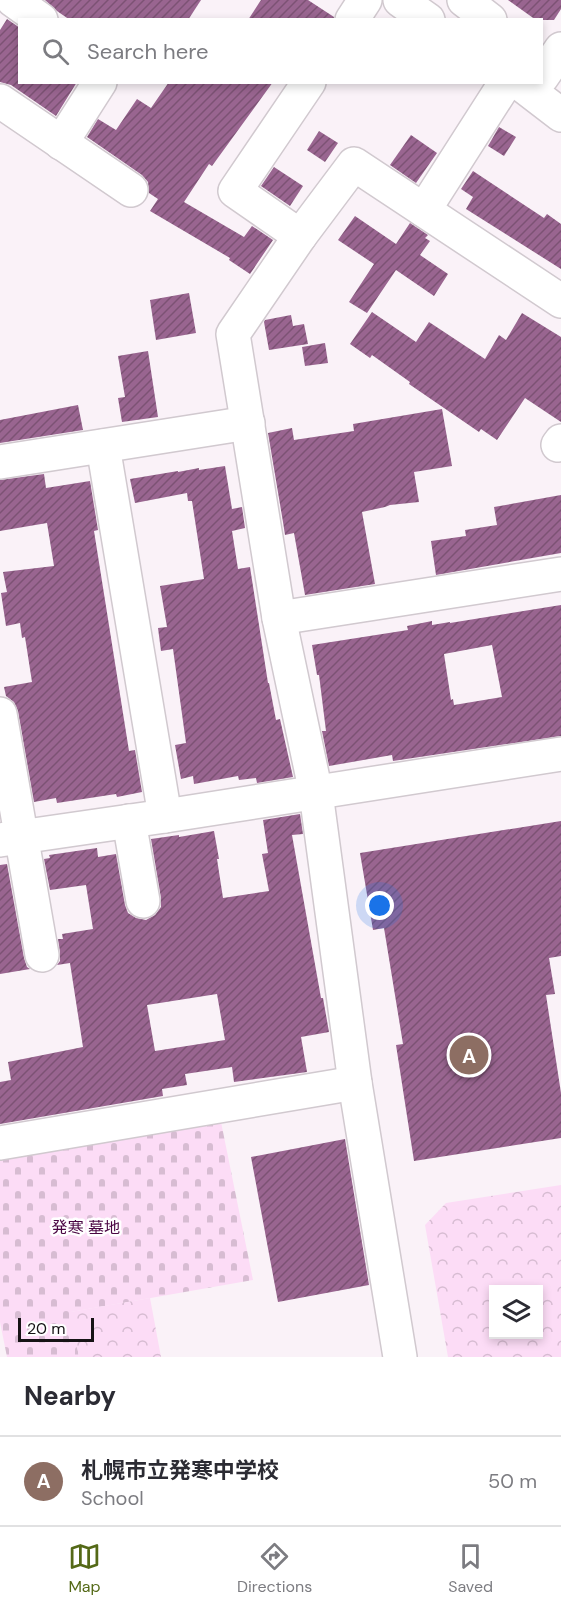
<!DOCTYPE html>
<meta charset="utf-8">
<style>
body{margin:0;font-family:"DM Sans","Noto Sans JP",sans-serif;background:#f2f2f3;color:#2b2b33}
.controls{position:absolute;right:18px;bottom:18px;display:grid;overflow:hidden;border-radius:0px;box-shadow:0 3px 9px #0003}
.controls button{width:54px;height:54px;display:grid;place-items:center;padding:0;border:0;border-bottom:2px solid #e1e1e2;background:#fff;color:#2b2b33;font:30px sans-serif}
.scale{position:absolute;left:18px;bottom:15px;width:76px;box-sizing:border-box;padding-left:6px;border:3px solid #161315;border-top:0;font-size:16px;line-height:21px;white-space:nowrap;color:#161315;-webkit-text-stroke:4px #fff;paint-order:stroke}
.you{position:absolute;left:380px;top:906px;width:21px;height:21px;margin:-15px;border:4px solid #fff;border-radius:50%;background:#1a73e8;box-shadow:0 0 0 9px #1a73e833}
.badge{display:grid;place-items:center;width:39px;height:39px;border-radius:50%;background:#546917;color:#fff;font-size:20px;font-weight:700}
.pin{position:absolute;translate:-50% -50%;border:3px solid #fff;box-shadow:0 2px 6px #0006}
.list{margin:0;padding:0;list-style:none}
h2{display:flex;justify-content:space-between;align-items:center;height:78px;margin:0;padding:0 24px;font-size:26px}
h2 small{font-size:20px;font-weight:400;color:#7c7c81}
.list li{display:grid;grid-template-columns:39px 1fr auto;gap:18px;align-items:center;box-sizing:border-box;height:90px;padding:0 24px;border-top:2px solid #e1e1e2}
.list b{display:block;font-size:22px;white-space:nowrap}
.list p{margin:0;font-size:20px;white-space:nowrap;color:#7c7c81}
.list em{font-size:20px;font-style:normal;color:#7c7c81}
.icon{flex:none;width:33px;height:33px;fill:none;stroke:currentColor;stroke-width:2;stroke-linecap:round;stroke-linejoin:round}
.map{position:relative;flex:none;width:561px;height:1357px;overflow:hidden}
.search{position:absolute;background:#fff;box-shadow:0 3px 9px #0003;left:18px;right:18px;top:18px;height:66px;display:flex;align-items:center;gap:15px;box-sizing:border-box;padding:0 21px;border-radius:0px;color:#7c7c81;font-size:22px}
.sheet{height:168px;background:#fff}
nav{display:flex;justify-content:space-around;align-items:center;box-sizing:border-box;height:84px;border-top:2px solid #e1e1e2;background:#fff;font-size:16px;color:#7c7c81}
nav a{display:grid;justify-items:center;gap:3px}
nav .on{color:#546917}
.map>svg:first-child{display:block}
</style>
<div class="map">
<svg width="561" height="1357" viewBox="0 0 561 1357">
<defs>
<pattern id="cemetery-stones" width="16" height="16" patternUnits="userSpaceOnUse" patternTransform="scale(1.5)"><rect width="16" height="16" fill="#fcdcf6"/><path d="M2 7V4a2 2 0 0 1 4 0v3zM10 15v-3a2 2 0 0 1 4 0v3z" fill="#d7bcd2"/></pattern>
<pattern id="park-crowns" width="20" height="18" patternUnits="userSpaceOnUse" patternTransform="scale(1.5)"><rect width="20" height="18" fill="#fcdcf6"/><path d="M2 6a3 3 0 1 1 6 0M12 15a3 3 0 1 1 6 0" fill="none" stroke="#d7bcd2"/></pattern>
<pattern id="building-hatch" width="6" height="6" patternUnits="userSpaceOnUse" patternTransform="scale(1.5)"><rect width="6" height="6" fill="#996590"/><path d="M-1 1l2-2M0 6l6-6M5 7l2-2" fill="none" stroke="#7c5274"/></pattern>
</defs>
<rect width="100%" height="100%" fill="#faf2f8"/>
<polygon fill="url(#cemetery-stones)" points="221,1122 253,1280 71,1312 79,1357 7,1357 0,1322 0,1158"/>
<g fill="url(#park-crowns)" fill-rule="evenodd">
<path d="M561,1185V1357H448L425,1225L446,1203ZM494,1290H538V1334H494Z"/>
<polygon points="150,1298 161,1357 79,1357 70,1312"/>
</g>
<g fill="url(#building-hatch)" fill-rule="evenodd">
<polygon points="45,0 201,0 188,20 70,20 57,11"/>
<polygon points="261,0 308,0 334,17 333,20 248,20"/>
<polygon points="508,0 561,0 561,9 554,20 536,20"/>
<polygon points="7,19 20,28 20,82 77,82 56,116 11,85 0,82 0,30"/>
<polygon points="169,82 273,82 212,166 209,164 184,202 244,237 252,226 273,240 250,274 229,260 230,258 150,211 158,199 149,193 148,182 142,175 87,137 98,119 116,130 137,99 151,108"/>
<polygon points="499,127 516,137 504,156 488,146"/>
<polygon points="319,131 338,143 325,162 307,150"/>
<polygon points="411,135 437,153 416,183 390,165"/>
<polygon points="274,167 303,186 290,206 261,186"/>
<polygon points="473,171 544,218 547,214 561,224 561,269 466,209 473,197 461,189"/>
<polygon points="355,216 396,244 410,223 428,235 425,238 430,241 420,255 448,274 434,296 396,270 367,313 349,302 374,264 338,240"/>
<polygon points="189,293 196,333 156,340 150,300"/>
<polygon points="372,312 416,342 429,322 485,359 499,335 506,340 522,313 561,337 561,422 525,398 497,440 481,429 479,432 409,384 410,382 372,355 370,358 350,344"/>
<polygon points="291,315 293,326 304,324 308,344 269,350 264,322 265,320"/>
<polygon points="325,343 328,363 305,366 302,347"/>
<polygon points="148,351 158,417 122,422 118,398 125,397 118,356"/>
<polygon points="78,405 83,430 0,443 0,420"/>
<polygon points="442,409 452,466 414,472 419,502 390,505 385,507 362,512 375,584 305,595 294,533 285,535 283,522 268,433 292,428 294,440 354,431 353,424"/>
<polygon points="225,466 232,509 242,507 245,528 232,531 238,569 250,567 268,683 269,683 276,720 280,719 293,777 257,783 256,778 239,780 238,776 194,784 193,776 181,779 175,745 186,743 173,649 161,651 158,628 167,627 160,586 204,579 192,501 188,501 187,493 135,503 130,479 178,471 178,472 199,468 199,470"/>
<polygon points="44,474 46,488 90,481 98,530 94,531 129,751 135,750 142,792 117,797 116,794 57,803 56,798 34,802 18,711 14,702 6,696 4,687 32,682 25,637 22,638 20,623 6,626 1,593 7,592 3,572 54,566 47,523 0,531 0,480"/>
<polygon points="561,495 561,553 436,575 431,541 466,536 465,530 497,525 494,507"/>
<path d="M561,605V736L393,761L392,755L329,766L322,731H326L319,675H317L312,645L408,630L407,626L432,621V625L450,622V623ZM492,645L502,697L454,705L453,699L451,700L444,654Z"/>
<path d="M300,814L303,834L292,835L321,998H323L329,1032L301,1037L307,1072L234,1082L232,1067L185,1074L187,1085L162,1089L163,1096L0,1124V1082L11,1080L8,1062L83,1047L70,963L57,965L60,961V952L58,939H63L62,934L93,929L86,885L50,890L44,859L50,858L49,855L97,848L98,857L116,854L125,905L128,913L136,918L146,920L155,915L161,907V898L151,839L179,835V837L214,831L219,859H217L223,898L269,891L262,854L268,853L263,820ZM217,994L225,1040L155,1051L147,1005Z"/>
<polygon points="561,821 561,956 549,958 555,994 546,995 561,1093 561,1138 414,1161 396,1045 403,1044 384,928 373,930 360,853"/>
<polygon points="7,864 24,958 27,967 30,969 0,974 0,865"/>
<polygon points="345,1139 369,1285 278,1302 251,1157"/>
</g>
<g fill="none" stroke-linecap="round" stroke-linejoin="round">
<defs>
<g id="minor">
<polyline points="13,0 41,20"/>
<polyline points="400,0 428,20"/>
<polyline points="464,0 490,20"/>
<polyline points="352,20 365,0"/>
<polyline points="542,77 561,49"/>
<polyline points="518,82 561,115"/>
<polyline points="0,101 131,190"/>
<polyline points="61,143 100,82"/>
<polyline points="424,210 506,82"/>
<polyline points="300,236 235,191 309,82"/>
<polyline points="558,445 561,441"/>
<polyline points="103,446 165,816"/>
<polyline points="0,462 248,423"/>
<polyline points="279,618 561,574"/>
<polyline points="0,714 42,955"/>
<polyline points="129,821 143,901"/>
<polyline points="0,840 165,816 561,754"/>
<polyline points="0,1143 355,1083"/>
<polyline points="400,1357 355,1083 316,793 279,618 233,334 300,236 354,164 561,301"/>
</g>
</defs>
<use href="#minor" stroke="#d1c9cf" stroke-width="36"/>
<use href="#minor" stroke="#fff" stroke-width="33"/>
</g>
<g text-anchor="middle" stroke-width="5" stroke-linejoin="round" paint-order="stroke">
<g font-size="16" fill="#4a0643" stroke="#fff">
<text x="86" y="1233">発寒 墓地</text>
</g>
</g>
</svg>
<div class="controls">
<button><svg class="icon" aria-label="layers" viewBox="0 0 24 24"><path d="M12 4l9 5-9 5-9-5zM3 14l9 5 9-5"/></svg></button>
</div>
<div class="scale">20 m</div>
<div class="you"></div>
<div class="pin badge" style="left:469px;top:1055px;background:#8d6e63">A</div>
<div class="search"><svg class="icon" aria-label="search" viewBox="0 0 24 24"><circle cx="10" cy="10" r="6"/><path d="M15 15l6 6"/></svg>Search here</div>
</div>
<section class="sheet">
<h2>Nearby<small></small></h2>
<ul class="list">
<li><span class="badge" style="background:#8d6e63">A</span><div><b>札幌市立発寒中学校</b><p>School</p></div><em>50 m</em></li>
</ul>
</section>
<nav>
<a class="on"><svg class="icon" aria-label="map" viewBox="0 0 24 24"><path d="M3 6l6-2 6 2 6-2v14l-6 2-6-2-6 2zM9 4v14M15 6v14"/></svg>Map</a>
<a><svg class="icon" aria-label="directions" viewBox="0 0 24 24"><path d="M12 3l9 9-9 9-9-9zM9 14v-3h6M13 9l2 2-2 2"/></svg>Directions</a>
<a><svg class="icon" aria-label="saved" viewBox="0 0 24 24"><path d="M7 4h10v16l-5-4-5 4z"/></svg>Saved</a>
</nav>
